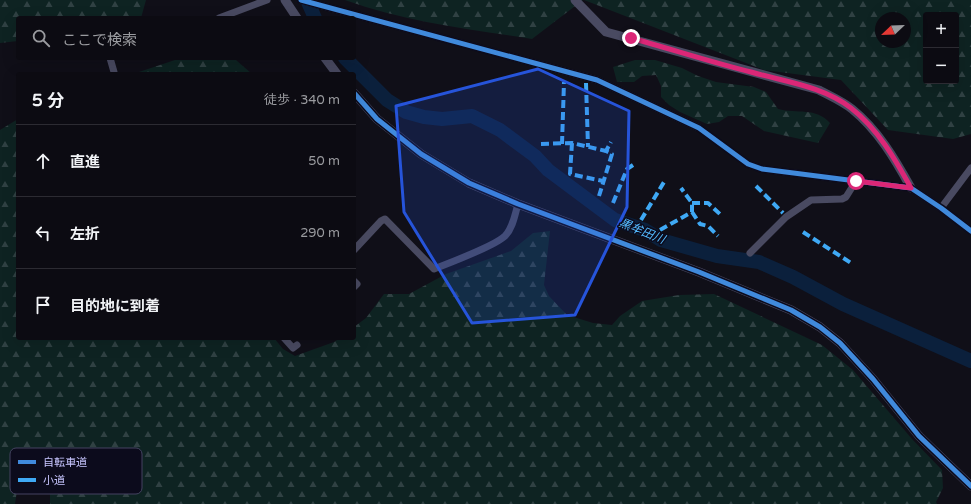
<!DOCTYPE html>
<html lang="ja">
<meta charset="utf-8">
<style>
body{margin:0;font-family:"Varela Round","Noto Sans JP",sans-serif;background:#15141b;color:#f1f3f6}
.controls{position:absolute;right:12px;top:12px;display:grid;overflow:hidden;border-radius:4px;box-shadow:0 4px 16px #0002}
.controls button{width:36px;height:36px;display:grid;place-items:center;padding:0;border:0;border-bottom:1px solid #2c2b32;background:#0c0b12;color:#f1f3f6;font:20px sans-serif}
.compass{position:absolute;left:875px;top:12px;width:36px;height:36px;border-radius:50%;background:#0c0b12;box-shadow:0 4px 16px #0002;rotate:247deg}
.stop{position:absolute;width:12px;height:12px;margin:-9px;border:3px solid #db2777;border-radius:50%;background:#fff}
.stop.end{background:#db2777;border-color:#fff;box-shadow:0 1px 4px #0008}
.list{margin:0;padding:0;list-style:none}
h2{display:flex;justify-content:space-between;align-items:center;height:52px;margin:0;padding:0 16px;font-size:17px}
h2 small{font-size:13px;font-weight:400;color:#9a9b9f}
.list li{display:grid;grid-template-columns:26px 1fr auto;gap:12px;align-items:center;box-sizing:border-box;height:72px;padding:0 16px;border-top:1px solid #2c2b32}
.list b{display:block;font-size:15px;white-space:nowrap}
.list em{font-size:13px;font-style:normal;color:#9a9b9f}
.icon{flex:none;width:22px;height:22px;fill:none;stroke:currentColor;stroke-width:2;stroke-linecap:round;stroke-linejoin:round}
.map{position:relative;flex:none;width:971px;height:504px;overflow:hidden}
.search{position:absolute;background:#0c0b12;box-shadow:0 4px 16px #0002;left:16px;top:16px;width:340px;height:44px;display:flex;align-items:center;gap:10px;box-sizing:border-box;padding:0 14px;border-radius:4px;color:#9a9b9f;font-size:15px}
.panel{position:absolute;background:#0c0b12;box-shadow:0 4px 16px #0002;left:16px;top:72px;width:340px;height:268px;border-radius:4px}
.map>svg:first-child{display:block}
</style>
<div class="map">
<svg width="971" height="504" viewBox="0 0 971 504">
<defs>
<pattern id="forest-firs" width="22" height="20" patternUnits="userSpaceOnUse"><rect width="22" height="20" fill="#0e2322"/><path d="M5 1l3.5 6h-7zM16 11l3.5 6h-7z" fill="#304143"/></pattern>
</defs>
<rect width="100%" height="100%" fill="#100f18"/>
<g fill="url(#forest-firs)" fill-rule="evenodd">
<polygon points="0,0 146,0 141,18 18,18 18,41 0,43"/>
<path d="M345,0H583L532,39C469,29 405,22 345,0Z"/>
<path d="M584,0H971V134L953,139L888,130L841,80L764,70ZM926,15H956V81H926ZM881,18H905V42H881Z"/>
<polygon points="181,58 229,58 236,60 252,74 133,74"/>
<path d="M635,60H655L682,68L698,76L716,82L754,87L766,92L778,109C797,114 816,107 830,123L818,143L764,131L742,116H728L719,122L707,124L680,112L669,105L661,97V86L656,75L642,76L634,82H617L613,67Z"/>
<polygon points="18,119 18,338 274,338 283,349 295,356 334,342 340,338 354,338 354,327 366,318 384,294 409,294 446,274 511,251 533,233 550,231 544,285 549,296 567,315 593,323 612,325 620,316 642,301 679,295 714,294 822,345 853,370 912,439 942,470 943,488 936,502 937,504 50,504 50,488 35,481 17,490 15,504 0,504 0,130"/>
</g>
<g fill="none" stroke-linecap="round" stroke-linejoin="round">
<g stroke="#0b203c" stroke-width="14">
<polyline points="307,0 315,18"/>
<polyline points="345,58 387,100 406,112 424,117 442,119 472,116 500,130 535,156 548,170 615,220 645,230 661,240 717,256 759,262 793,277 843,304 971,361"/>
</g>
<g stroke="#494a61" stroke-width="7">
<polyline points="301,0 597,80 699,128 748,164 762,169 911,188 941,208 971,231"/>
<polyline points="219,18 267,0"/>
<polyline points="110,58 114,72"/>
<polyline points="941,208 971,168"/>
<path d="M354,250L381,221L385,219L434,269C449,263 495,246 505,236C513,228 515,214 518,204"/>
<polyline points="750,253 786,217 811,200 842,199 846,197 856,181"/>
<polyline points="354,281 357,284 354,287"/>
<polyline points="284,338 293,348 297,345"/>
</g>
<g stroke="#494a61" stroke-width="9">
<polyline points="285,0 297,18"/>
<path d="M575,0L606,32L819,90C830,96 842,101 852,109C878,130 895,159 911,188"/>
<polyline points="325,58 337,74"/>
<polyline points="354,93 377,119 421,154 469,183 518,204 699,272 791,310 820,327 840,343 873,379 919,436 971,486"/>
</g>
<g stroke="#3fa9f5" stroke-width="4" stroke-dasharray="8 4" stroke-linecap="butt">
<polyline points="586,83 588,147"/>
<polyline points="572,143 570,174 603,181"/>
<polyline points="541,144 572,143 606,151"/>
<polyline points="562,144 564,82"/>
<polyline points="756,186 783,213"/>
<polyline points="599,196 612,154 606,151 611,142"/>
<polyline points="613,203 627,169 633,165"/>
<polyline points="692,203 708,203 721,215"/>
<polyline points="692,212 700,224 708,226 718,236"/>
<polyline points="641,220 664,182"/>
<polyline points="660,230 692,212 692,203 681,188"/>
<polyline points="803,232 851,263"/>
</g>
<defs>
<g id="cycleway">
<polyline points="301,0 597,80 699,128 748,164 762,169 911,188 941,208 971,231"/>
<polyline points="354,93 377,119 421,154 469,183 518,204 699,272 791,310 820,327 840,343 873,379 919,436 971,486"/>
</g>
</defs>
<use href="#cycleway" stroke="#0c0b1c" stroke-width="8"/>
<use href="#cycleway" stroke="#408adc" stroke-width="5"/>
</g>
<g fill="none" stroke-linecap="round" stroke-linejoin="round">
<path stroke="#db2777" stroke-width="5" d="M631,38C671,49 711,62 751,72C786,82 822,86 851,108C878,129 895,159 911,188L856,181"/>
</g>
<path fill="#2654da" fill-opacity="0.2" stroke="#2654da" stroke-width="3" stroke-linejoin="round" d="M538,69L629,111L627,207L575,315L472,323L404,212L396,106Z"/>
<g text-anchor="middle" stroke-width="3" stroke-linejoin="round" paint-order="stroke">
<g font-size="12" font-style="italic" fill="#54bbff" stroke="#0c0b1c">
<text transform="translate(642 231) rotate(22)" y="4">黒牟田川</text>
</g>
</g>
<rect x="10" y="448" width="132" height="46" rx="6" fill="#0c0b1c" stroke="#444360" stroke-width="1"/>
<rect x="18" y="460" width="18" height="4" fill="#408adc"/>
<rect x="18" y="478" width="18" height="4" fill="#3fa9f5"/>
<g font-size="11" fill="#c8c6ff">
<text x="43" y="466">自転車道</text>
<text x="43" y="484">小道</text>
</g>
</svg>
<div class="controls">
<button>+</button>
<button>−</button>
</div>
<svg class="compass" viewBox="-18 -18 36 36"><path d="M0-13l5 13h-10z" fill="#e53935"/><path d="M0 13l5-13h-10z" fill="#9a9b9f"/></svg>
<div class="stop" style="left:856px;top:181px"></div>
<div class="stop end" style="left:631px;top:38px"></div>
<div class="search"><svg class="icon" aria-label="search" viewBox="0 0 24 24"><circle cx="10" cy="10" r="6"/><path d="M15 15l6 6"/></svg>ここで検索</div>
<section class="panel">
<h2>5 分<small>徒歩 · 340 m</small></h2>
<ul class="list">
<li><svg class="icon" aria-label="ahead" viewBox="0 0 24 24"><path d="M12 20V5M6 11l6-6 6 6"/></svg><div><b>直進</b></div><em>50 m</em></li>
<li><svg class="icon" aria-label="left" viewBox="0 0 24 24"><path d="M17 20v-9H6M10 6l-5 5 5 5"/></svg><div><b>左折</b></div><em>290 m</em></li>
<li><svg class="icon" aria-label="arrive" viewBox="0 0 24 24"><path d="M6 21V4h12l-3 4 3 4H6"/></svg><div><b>目的地に到着</b></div></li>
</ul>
</section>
</div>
